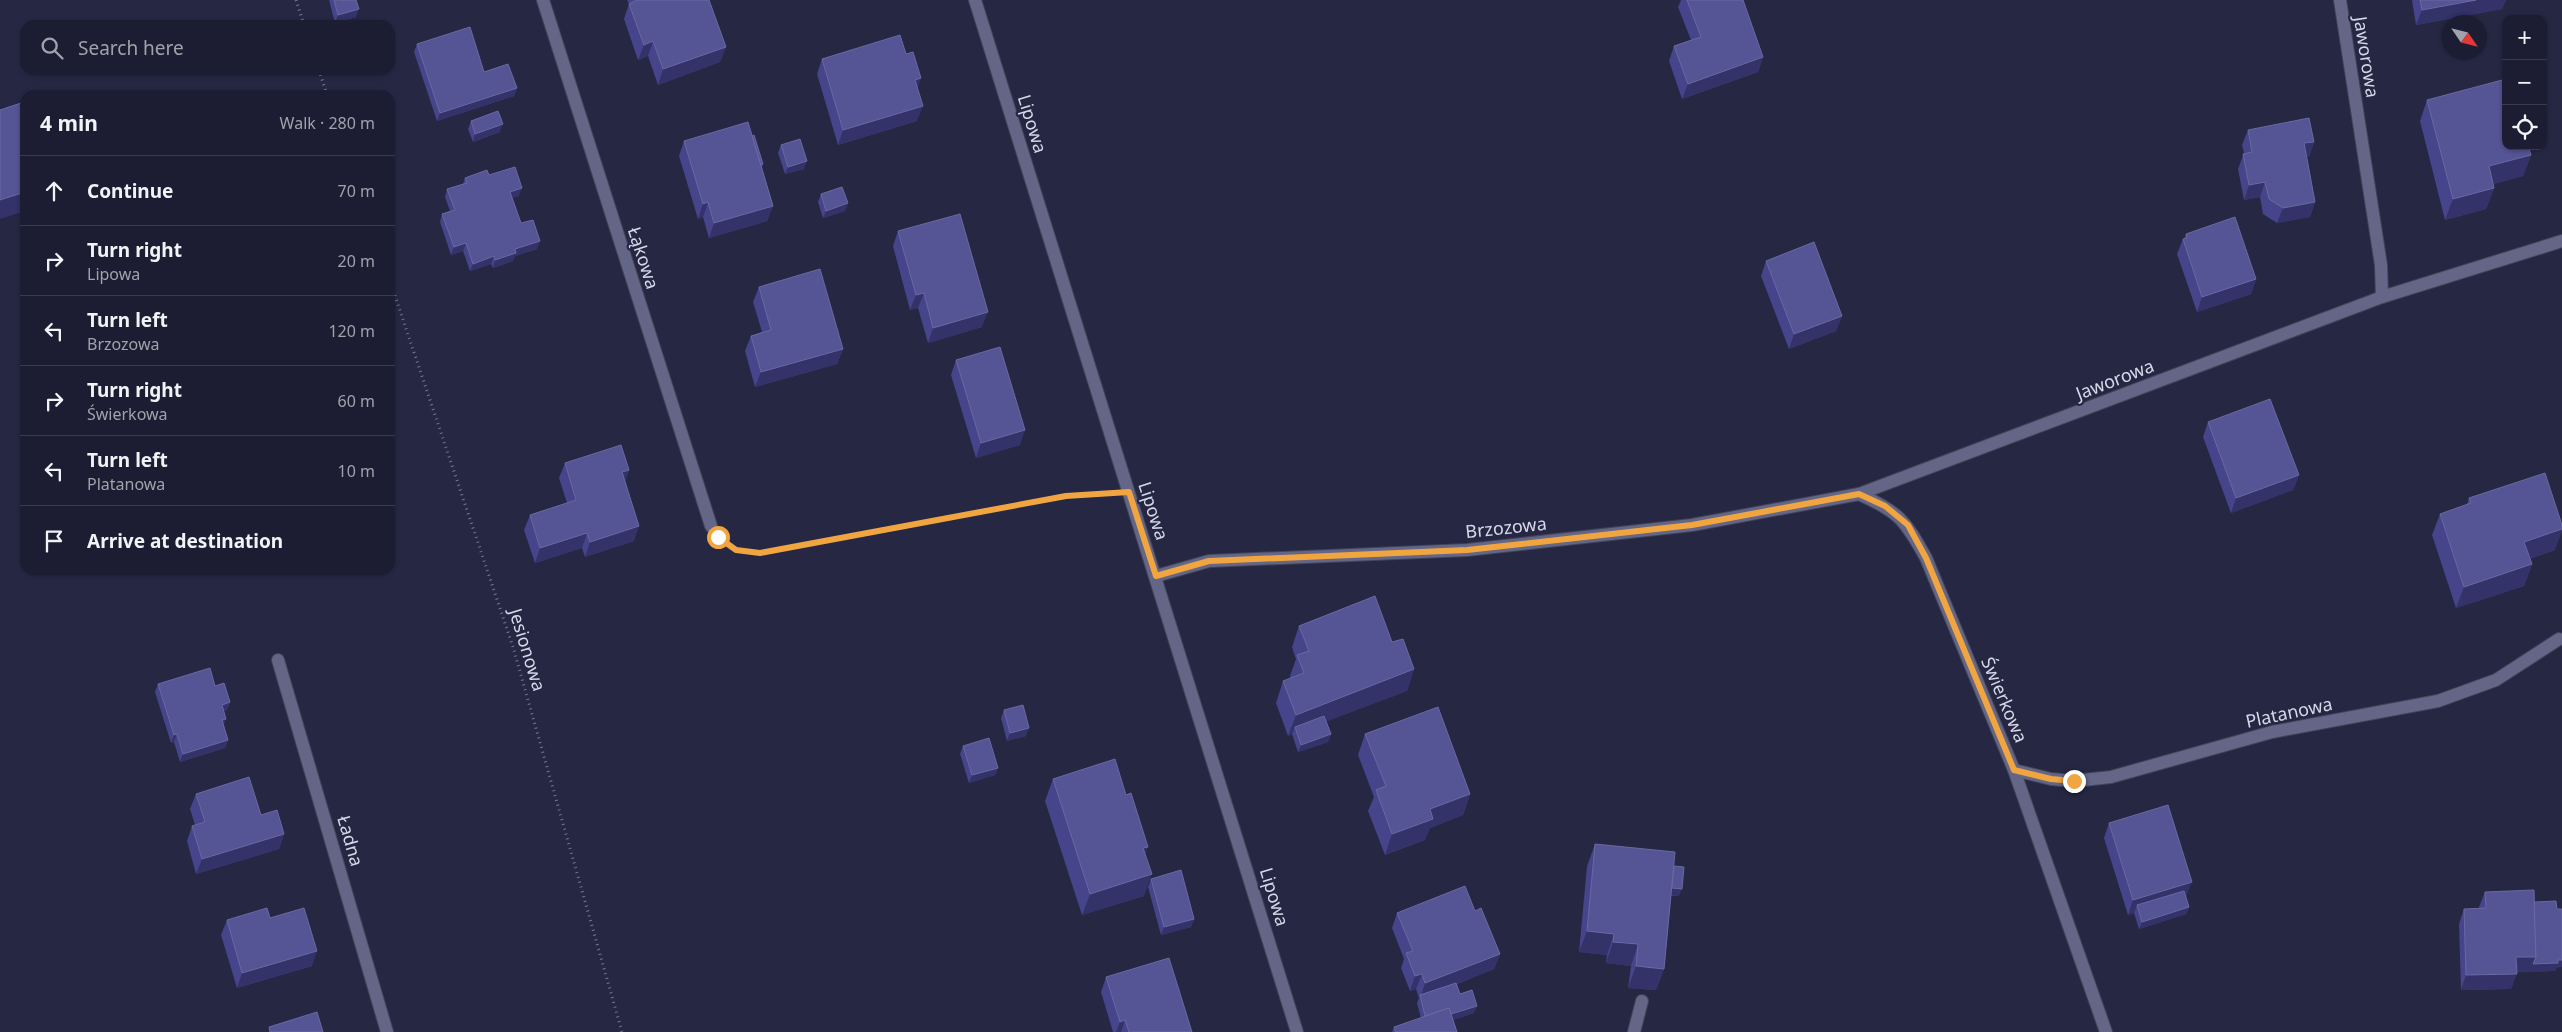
<!DOCTYPE html>
<meta charset="utf-8">
<style>
body{margin:0;font-family:"Noto Sans",sans-serif;background:#25263a;color:#f1f3f6}
.controls{position:absolute;right:15px;top:15px;display:grid;overflow:hidden;border-radius:10px;box-shadow:0 1px 4px #0004}
.controls button{width:45px;height:45px;display:grid;place-items:center;padding:0;border:0;border-bottom:1px solid #3a3b4d;background:#1c1d32;color:#f1f3f6;font:25px sans-serif}
.compass{position:absolute;left:2442px;top:15px;width:45px;height:45px;border-radius:50%;background:#1c1d32;box-shadow:0 1px 4px #0004;rotate:125deg}
.stop{position:absolute;width:15px;height:15px;margin:-11px;border:4px solid #f1a540;border-radius:50%;background:#fff}
.stop.end{background:#f1a540;border-color:#fff;box-shadow:0 1px 5px #0008}
.list{margin:0;padding:0;list-style:none}
h2{display:flex;justify-content:space-between;align-items:center;height:65px;margin:0;padding:0 20px;font-size:21px}
h2 small{font-size:16px;font-weight:400;color:#a0a2ac}
.list li{display:grid;grid-template-columns:32px 1fr auto;gap:15px;align-items:center;box-sizing:border-box;height:70px;padding:0 20px;border-top:1px solid #3a3b4d}
.list b{display:block;font-size:19px;white-space:nowrap}
.list p{margin:0;font-size:16px;white-space:nowrap;color:#a0a2ac}
.list em{font-size:16px;font-style:normal;color:#a0a2ac}
.icon{flex:none;width:28px;height:28px;fill:none;stroke:currentColor;stroke-width:2;stroke-linecap:round;stroke-linejoin:round}
.map{position:relative;flex:none;width:2562px;height:1032px;overflow:hidden}
.search{position:absolute;background:#1c1d32;box-shadow:0 1px 4px #0004;left:20px;top:20px;width:375px;height:55px;display:flex;align-items:center;gap:12px;box-sizing:border-box;padding:0 18px;border-radius:15px;color:#a0a2ac;font-size:19px}
.panel{position:absolute;background:#1c1d32;box-shadow:0 1px 4px #0004;left:20px;top:90px;width:375px;height:485px;border-radius:15px}
.map>svg:first-child{display:block}
</style>
<div class="map">
<svg width="2562" height="1032" viewBox="0 0 2562 1032">
<rect width="100%" height="100%" fill="#262743"/>
<g fill="none" stroke-linecap="round" stroke-linejoin="round">
<defs>
<g id="service">
<polyline points="543,0 711,526"/>
<polyline points="1634,1032 1642,1001"/>
</g>
<g id="minor">
<polyline points="2340,0 2381,265 2382,297"/>
<path d="M1859,494C1899,512 1905,520 1926,558L2014,770L2106,1032"/>
<polyline points="1156,576 1209,561 1467,550 1692,525 1859,494 2382,297 2562,241"/>
<polyline points="278,660 387,1032"/>
<polyline points="2014,770 2051,779 2074,781 2111,777 2272,732 2438,701 2496,680 2559,639"/>
</g>
<polyline id="tertiary" points="975,0 1297,1032"/>
</defs>
<use href="#service" stroke="#43445a" stroke-width="14"/>
<use href="#minor" stroke="#43445a" stroke-width="14"/>
<use href="#tertiary" stroke="#43445a" stroke-width="14"/>
<g stroke="#777890" stroke-width="3" stroke-dasharray="1 4" stroke-linecap="butt">
<polyline points="296,0 304,25"/>
<polyline points="319,70 327,95"/>
<polyline points="390,281 513,647 622,1032"/>
<polyline points="729,544 736,549 759,553 1066,496 1101,493"/>
</g>
<use href="#service" stroke="#636686" stroke-width="12"/>
<use href="#minor" stroke="#636686" stroke-width="12"/>
<use href="#tertiary" stroke="#636686" stroke-width="12"/>
</g>
<g fill="#46448a">
<polygon points="329,0 356,0 356,17 335,23"/>
<polygon points="627,0 709,0 726,47 720,62 658,85 648,56 638,60 624,19 629,4"/>
<polygon points="1681,0 1743,0 1763,57 1758,72 1682,99 1669,61 1674,46 1691,40 1678,7"/>
<polygon points="2412,0 2506,0 2502,9 2416,25"/>
<polygon points="417,44 517,88 514,96 437,121 414,52"/>
<polygon points="822,59 917,88 917,121 838,145 817,74"/>
<polygon points="2427,100 2531,155 2523,176 2493,184 2494,188 2486,209 2445,220 2420,121"/>
<polygon points="471,121 500,132 473,142 468,129"/>
<polygon points="2248,130 2314,142 2309,157 2307,157 2315,202 2310,217 2277,223 2263,214 2260,197 2244,200 2238,169 2244,153 2242,145"/>
<polygon points="752,136 763,164 762,168 773,206 767,221 709,238 703,217 698,219 679,156 684,141"/>
<polygon points="781,145 804,169 785,174 778,153"/>
<polygon points="489,175 519,196 512,198 521,223 537,249 515,256 513,261 493,268 491,264 470,271 463,251 451,255 440,222 442,214 450,211 445,197 447,189 463,184 465,178"/>
<polygon points="821,194 848,203 845,211 823,218 818,202"/>
<polygon points="898,231 982,327 928,343 918,308 910,310 893,246"/>
<polygon points="2186,234 2256,279 2251,294 2197,312 2177,254 2183,239 2184,239"/>
<polygon points="1766,261 1842,316 1836,331 1789,349 1761,276"/>
<polygon points="759,287 843,349 837,364 755,387 745,351 751,336 762,332 753,302"/>
<polygon points="956,360 1020,445 976,458 951,375"/>
<polygon points="2208,422 2299,475 2293,490 2231,513 2203,437"/>
<polygon points="565,463 629,470 625,481 634,541 585,557 582,548 535,563 524,530 530,515 567,503 559,478"/>
<polygon points="2469,498 2555,550 2529,559 2532,564 2524,586 2456,608 2432,535 2440,514 2467,504"/>
<polygon points="1299,626 1392,642 1414,669 1407,691 1326,721 1331,734 1328,742 1298,752 1292,734 1288,736 1276,703 1283,681 1290,679 1290,676 1296,659 1292,647"/>
<polygon points="158,684 215,686 230,702 227,710 224,711 223,726 228,740 225,748 180,762 174,742 171,743 155,692"/>
<polygon points="1004,710 1026,736 1007,741 1001,718"/>
<polygon points="1365,734 1470,794 1463,815 1430,828 1425,840 1385,855 1368,811 1374,797 1358,755"/>
<polygon points="963,746 998,768 995,775 969,783 960,754"/>
<polygon points="1053,779 1145,854 1144,896 1082,915 1045,801"/>
<polygon points="196,794 261,815 284,834 279,849 196,874 187,841 192,826 195,825 190,809"/>
<polygon points="2109,823 2186,897 2189,907 2186,914 2139,929 2134,913 2128,915 2104,838"/>
<polygon points="1595,844 1679,896 1671,896 1664,969 1656,990 1628,988 1631,966 1606,963 1607,955 1579,952 1587,866"/>
<polygon points="1151,879 1194,919 1191,927 1161,935 1148,887"/>
<polygon points="2485,892 2534,902 2557,909 2556,968 2555,971 2517,972 2511,989 2461,990 2459,924 2464,909 2479,909 2479,907"/>
<polygon points="1475,911 1500,954 1494,969 1457,984 1460,994 1474,1013 1453,1020 1457,1032 1392,1032 1394,1027 1421,1018 1417,1003 1419,998 1416,989 1410,991 1401,968 1404,959 1392,928 1397,913"/>
<polygon points="270,918 312,966 237,988 221,935 227,920"/>
<polygon points="1106,977 1192,1032 1113,1032 1101,992"/>
</g>
<g fill="#333269">
<polygon points="2476,0 2506,0 2502,9 2416,25 2422,10"/>
<polygon points="359,9 356,17 335,23 338,15"/>
<polygon points="653,41 648,56 638,60 644,45"/>
<polygon points="726,47 720,62 658,85 663,69"/>
<polygon points="1763,57 1758,72 1682,99 1688,84"/>
<polygon points="921,78 916,93 915,80"/>
<polygon points="517,88 514,96 437,121 440,113"/>
<polygon points="923,106 917,121 838,145 843,130"/>
<polygon points="503,124 500,132 473,142 475,134"/>
<polygon points="2314,142 2309,157 2299,158 2304,143"/>
<polygon points="2531,155 2523,176 2481,188 2489,166"/>
<polygon points="807,161 804,169 785,174 788,167"/>
<polygon points="2265,182 2260,197 2244,200 2249,185"/>
<polygon points="522,188 519,196 508,200 510,192"/>
<polygon points="2494,188 2486,209 2445,220 2453,199"/>
<polygon points="25,192 25,211 0,219 0,200"/>
<polygon points="708,202 703,217 698,219 703,204"/>
<polygon points="2315,202 2310,217 2277,223 2283,208"/>
<polygon points="848,203 845,211 823,218 826,211"/>
<polygon points="773,206 767,221 709,238 714,223"/>
<polygon points="540,241 537,249 515,256 513,261 493,268 495,260 515,249"/>
<polygon points="466,243 463,251 451,255 454,247"/>
<polygon points="494,256 491,264 470,271 473,264"/>
<polygon points="2256,279 2251,294 2197,312 2202,297"/>
<polygon points="924,293 918,308 910,310 916,295"/>
<polygon points="988,312 982,327 928,343 933,328"/>
<polygon points="1842,316 1836,331 1789,349 1794,334"/>
<polygon points="843,349 837,364 755,387 761,372"/>
<polygon points="1025,430 1020,445 976,458 981,443"/>
<polygon points="629,470 624,485 622,472"/>
<polygon points="2299,475 2293,490 2231,513 2236,498"/>
<polygon points="639,526 634,541 585,557 590,542"/>
<polygon points="2562,529 2562,531 2555,550 2516,563 2524,542"/>
<polygon points="587,533 582,548 535,563 540,548"/>
<polygon points="2532,564 2524,586 2456,608 2464,587"/>
<polygon points="1414,669 1407,691 1297,733 1295,727 1292,734 1288,736 1296,715"/>
<polygon points="230,702 227,710 219,713 222,705"/>
<polygon points="226,719 223,727 222,720"/>
<polygon points="1029,728 1026,736 1007,741 1010,733"/>
<polygon points="177,734 174,742 171,743 174,735"/>
<polygon points="1331,734 1328,742 1298,752 1301,745"/>
<polygon points="228,740 225,748 180,762 183,754"/>
<polygon points="998,768 995,775 969,783 972,775"/>
<polygon points="1470,794 1463,815 1430,828 1425,840 1385,855 1392,834 1430,809"/>
<polygon points="284,834 279,849 196,874 202,859"/>
<polygon points="1148,847 1140,868 1143,848"/>
<polygon points="1152,874 1144,896 1082,915 1090,894"/>
<polygon points="2192,882 2186,897 2137,905 2134,913 2128,915 2133,900"/>
<polygon points="1668,887 1682,889 1679,896 1665,895"/>
<polygon points="2189,907 2186,914 2139,929 2142,922"/>
<polygon points="1194,919 1191,927 1161,935 1164,927"/>
<polygon points="1587,931 1614,934 1607,955 1579,952"/>
<polygon points="1613,942 1638,944 1631,966 1606,963"/>
<polygon points="317,951 312,966 237,988 242,973"/>
<polygon points="1500,954 1494,969 1421,998 1421,996 1425,983"/>
<polygon points="2516,957 2536,957 2562,960 2562,967 2556,968 2555,971 2511,972"/>
<polygon points="1636,966 1664,969 1656,990 1628,988"/>
<polygon points="1422,974 1416,989 1410,991 1415,976"/>
<polygon points="2517,974 2511,989 2461,990 2466,975"/>
<polygon points="1477,1006 1474,1013 1424,1030 1427,1022"/>
<polygon points="1125,1020 1121,1032 1116,1032 1120,1022"/>
</g>
<g fill="#555495" stroke="#6a69a2">
<polygon points="334,0 356,0 359,9 338,15"/>
<polygon points="637,0 709,0 726,47 663,69 653,41 644,45 629,4"/>
<polygon points="1687,0 1743,0 1763,57 1688,84 1674,46 1701,37"/>
<polygon points="2420,0 2476,0 2422,10"/>
<polygon points="470,27 484,72 508,64 517,88 440,113 417,44"/>
<polygon points="900,35 906,54 913,52 921,78 915,80 923,106 843,130 822,59"/>
<polygon points="2506,79 2506,146 2528,146 2531,155 2489,166 2494,188 2453,199 2427,100"/>
<polygon points="24,102 25,104 25,192 0,200 0,110"/>
<polygon points="498,111 503,124 475,134 471,121"/>
<polygon points="2309,118 2314,142 2304,143 2315,202 2283,208 2269,199 2265,182 2249,185 2243,154 2252,152 2248,130"/>
<polygon points="748,122 773,206 714,223 708,202 703,204 684,141"/>
<polygon points="754,135 763,164 761,165 752,136"/>
<polygon points="800,139 807,161 788,167 781,145"/>
<polygon points="515,167 522,188 510,192 521,223 533,220 540,241 515,249 516,253 495,260 494,256 473,264 466,243 454,247 442,214 455,210 447,189 467,183 465,178 487,170 489,175"/>
<polygon points="842,187 848,203 826,211 821,194"/>
<polygon points="960,214 988,312 933,328 924,293 916,295 898,231"/>
<polygon points="2235,217 2256,279 2202,297 2183,239 2187,238 2186,234"/>
<polygon points="1814,242 1842,316 1794,334 1766,261"/>
<polygon points="820,269 843,349 761,372 751,336 771,330 759,287"/>
<polygon points="1000,347 1025,430 981,443 956,360"/>
<polygon points="2270,399 2299,475 2236,498 2208,422"/>
<polygon points="621,445 629,470 622,472 639,526 590,542 587,533 540,548 530,515 576,500 565,463"/>
<polygon points="2545,473 2562,525 2562,529 2524,542 2532,564 2464,587 2440,514 2471,503 2469,498"/>
<polygon points="1375,596 1392,642 1403,639 1414,669 1296,715 1283,681 1304,673 1297,655 1309,651 1299,626"/>
<polygon points="210,668 215,686 224,683 230,702 222,705 226,719 222,720 228,740 183,754 177,734 174,735 158,684"/>
<polygon points="1023,705 1029,728 1010,733 1004,710"/>
<polygon points="1438,707 1470,794 1430,809 1433,819 1392,834 1376,790 1386,786 1365,734"/>
<polygon points="1324,716 1331,734 1301,745 1295,727"/>
<polygon points="989,738 998,768 972,775 963,746"/>
<polygon points="1115,759 1126,795 1131,793 1148,847 1143,848 1152,874 1090,894 1053,779"/>
<polygon points="249,777 261,815 277,810 284,834 202,859 192,826 205,822 196,794"/>
<polygon points="2168,805 2192,882 2133,900 2109,823"/>
<polygon points="1595,844 1675,852 1664,969 1636,966 1638,944 1613,942 1614,934 1587,931"/>
<polygon points="1674,866 1684,867 1682,889 1672,888"/>
<polygon points="1181,870 1194,919 1164,927 1151,879"/>
<polygon points="1465,886 1475,911 1481,908 1500,954 1425,983 1422,974 1415,976 1406,953 1413,951 1397,913"/>
<polygon points="2534,890 2536,957 2516,957 2517,974 2466,975 2464,909 2486,908 2485,892"/>
<polygon points="2184,891 2189,907 2142,922 2137,905"/>
<polygon points="2556,901 2557,909 2562,909 2562,960 2558,960 2558,963 2533,964 2536,957 2534,902"/>
<polygon points="267,908 270,918 304,908 317,951 242,973 227,920"/>
<polygon points="1169,958 1192,1032 1129,1032 1125,1020 1120,1022 1106,977"/>
<polygon points="1456,983 1460,994 1472,990 1477,1006 1451,1014 1449,1008 1425,1016 1420,995"/>
<polygon points="1449,1008 1457,1032 1396,1032 1394,1027"/>
<polygon points="317,1012 323,1032 270,1032 269,1027"/>
</g>
<g fill="none" stroke-linecap="round" stroke-linejoin="round">
<polyline stroke="#f1a540" stroke-width="6" points="718,537 736,550 760,553 1066,496 1129,492 1156,576 1209,561 1467,550 1692,525 1859,494 1885,506 1908,525 1926,558 2014,770 2051,779 2074,781"/>
</g>
<g text-anchor="middle" stroke-width="4.5" stroke-linejoin="round" paint-order="stroke">
<g font-size="18" fill="#d6d8ea" stroke="#262743">
<text transform="translate(2366 57) rotate(81)" y="6">Jaworowa</text>
<text transform="translate(1032 124) rotate(73)" y="6">Lipowa</text>
<text transform="translate(643 258) rotate(72)" y="6">Łąkowa</text>
<text transform="translate(2115 380) rotate(-21)" y="6">Jaworowa</text>
<text transform="translate(1153 511) rotate(72)" y="6">Lipowa</text>
<text transform="translate(1506 528) rotate(-6)" y="6">Brzozowa</text>
<text transform="translate(527 650) rotate(73)" y="6">Jesionowa</text>
<text transform="translate(2004 700) rotate(67)" y="6">Świerkowa</text>
<text transform="translate(2289 713) rotate(-12)" y="6">Platanowa</text>
<text transform="translate(350 841) rotate(74)" y="6">Ładna</text>
<text transform="translate(1274 897) rotate(73)" y="6">Lipowa</text>
</g>
</g>
</svg>
<div class="controls">
<button>+</button>
<button>−</button>
<button><svg class="icon" aria-label="locate" viewBox="0 0 24 24"><circle cx="12" cy="12" r="6"/><path d="M12 2v4M12 18v4M2 12h4M18 12h4"/></svg></button>
</div>
<svg class="compass" viewBox="-18 -18 36 36"><path d="M0-13l5 13h-10z" fill="#e53935"/><path d="M0 13l5-13h-10z" fill="#a0a2ac"/></svg>
<div class="stop" style="left:718px;top:537px"></div>
<div class="stop end" style="left:2074px;top:781px"></div>
<div class="search"><svg class="icon" aria-label="search" viewBox="0 0 24 24"><circle cx="10" cy="10" r="6"/><path d="M15 15l6 6"/></svg>Search here</div>
<section class="panel">
<h2>4 min<small>Walk · 280 m</small></h2>
<ul class="list">
<li><svg class="icon" aria-label="ahead" viewBox="0 0 24 24"><path d="M12 20V5M6 11l6-6 6 6"/></svg><div><b>Continue</b></div><em>70 m</em></li>
<li><svg class="icon" aria-label="right" viewBox="0 0 24 24"><path d="M7 20v-9h11M14 6l5 5-5 5"/></svg><div><b>Turn right</b><p>Lipowa</p></div><em>20 m</em></li>
<li><svg class="icon" aria-label="left" viewBox="0 0 24 24"><path d="M17 20v-9H6M10 6l-5 5 5 5"/></svg><div><b>Turn left</b><p>Brzozowa</p></div><em>120 m</em></li>
<li><svg class="icon" aria-label="right" viewBox="0 0 24 24"><path d="M7 20v-9h11M14 6l5 5-5 5"/></svg><div><b>Turn right</b><p>Świerkowa</p></div><em>60 m</em></li>
<li><svg class="icon" aria-label="left" viewBox="0 0 24 24"><path d="M17 20v-9H6M10 6l-5 5 5 5"/></svg><div><b>Turn left</b><p>Platanowa</p></div><em>10 m</em></li>
<li><svg class="icon" aria-label="arrive" viewBox="0 0 24 24"><path d="M6 21V4h12l-3 4 3 4H6"/></svg><div><b>Arrive at destination</b></div></li>
</ul>
</section>
</div>
